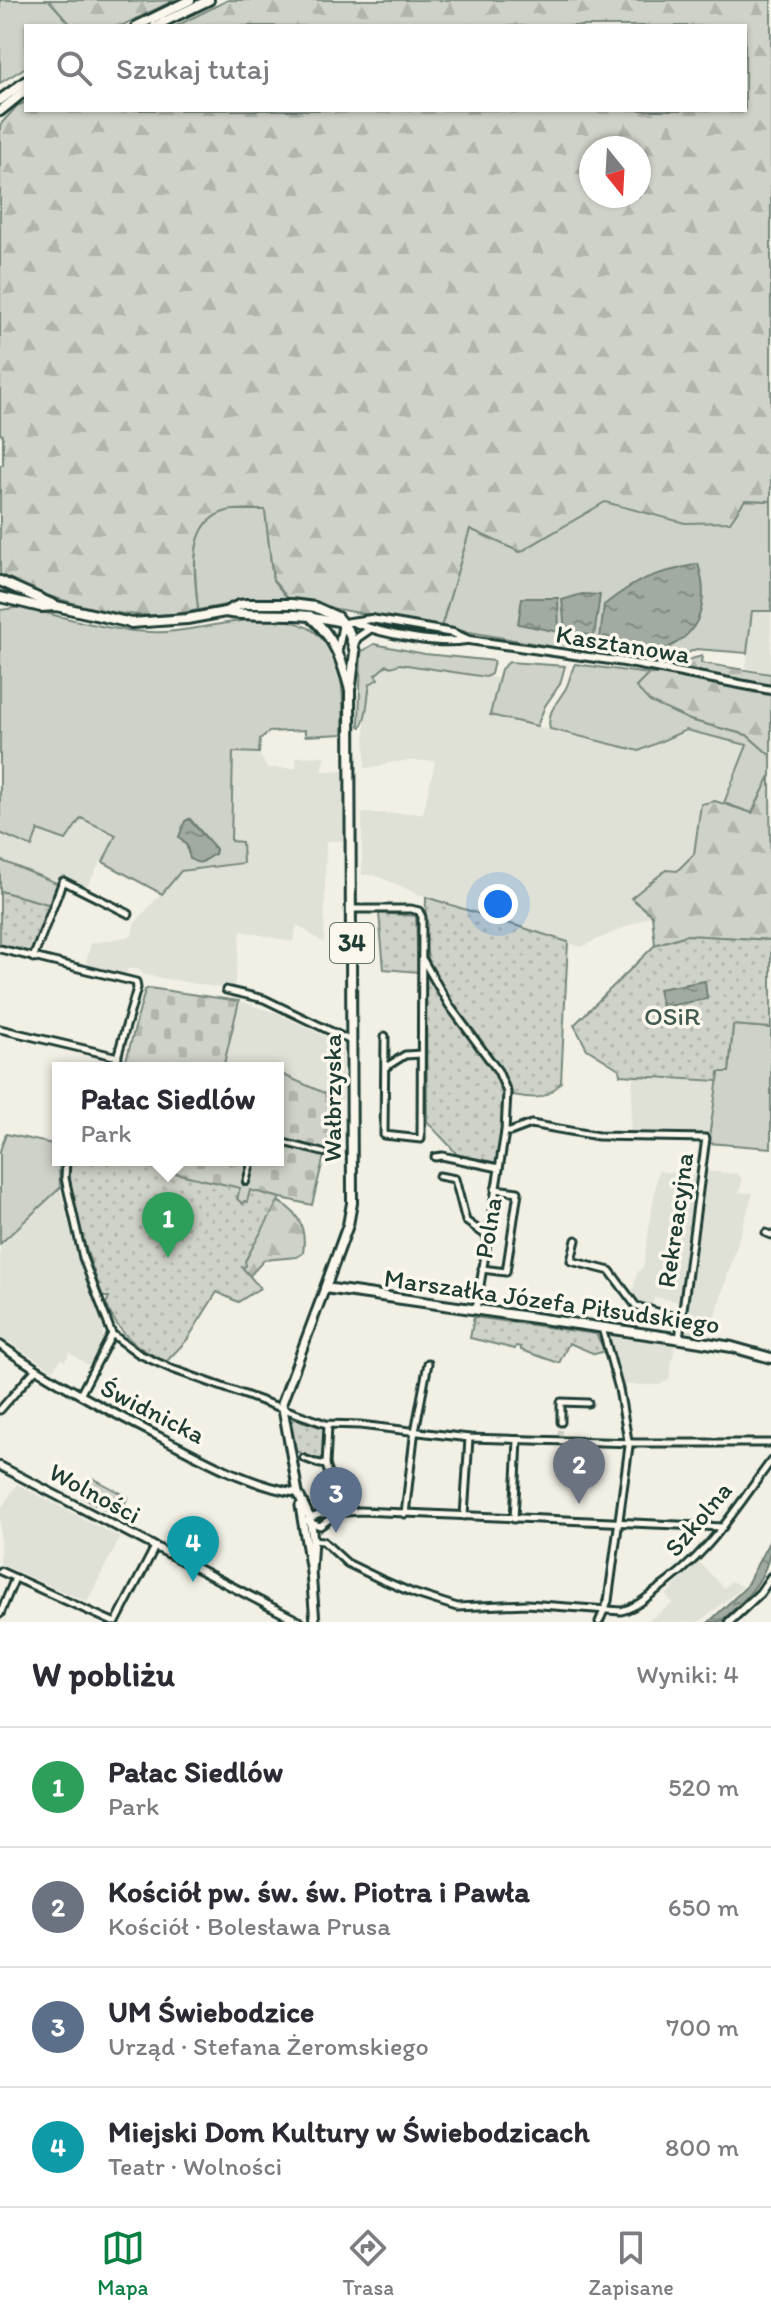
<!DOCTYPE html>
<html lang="pl">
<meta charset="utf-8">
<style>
body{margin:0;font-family:Itim,sans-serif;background:#f7f7f7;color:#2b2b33}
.compass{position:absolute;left:579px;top:136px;width:72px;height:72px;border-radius:50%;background:#fff;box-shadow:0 2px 6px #0004;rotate:162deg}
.you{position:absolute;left:498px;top:904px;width:28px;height:28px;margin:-20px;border:6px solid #fff;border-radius:50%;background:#1a73e8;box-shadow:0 0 0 12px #1a73e833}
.badge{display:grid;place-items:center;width:52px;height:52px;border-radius:50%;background:#0b8043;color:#fff;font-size:26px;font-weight:700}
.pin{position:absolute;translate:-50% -66px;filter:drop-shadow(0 2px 4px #0008)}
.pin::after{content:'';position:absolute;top:42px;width:28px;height:24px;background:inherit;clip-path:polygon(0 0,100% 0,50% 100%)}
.popup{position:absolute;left:52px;top:1062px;width:232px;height:104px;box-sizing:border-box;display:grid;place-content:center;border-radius:0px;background:#fff;filter:drop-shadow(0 2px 6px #0005);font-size:26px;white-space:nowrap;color:#7c7c81}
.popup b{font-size:30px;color:#2b2b33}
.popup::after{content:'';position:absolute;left:50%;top:100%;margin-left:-16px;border:16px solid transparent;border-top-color:#fff}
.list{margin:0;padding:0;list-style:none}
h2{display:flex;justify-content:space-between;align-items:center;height:104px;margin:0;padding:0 32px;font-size:34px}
h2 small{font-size:26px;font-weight:400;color:#7c7c81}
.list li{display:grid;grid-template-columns:52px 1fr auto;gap:24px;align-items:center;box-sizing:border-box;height:120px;padding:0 32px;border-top:2px solid #e1e1e2}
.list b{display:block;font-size:30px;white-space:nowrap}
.list p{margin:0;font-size:26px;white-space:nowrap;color:#7c7c81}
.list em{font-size:26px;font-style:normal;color:#7c7c81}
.icon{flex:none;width:44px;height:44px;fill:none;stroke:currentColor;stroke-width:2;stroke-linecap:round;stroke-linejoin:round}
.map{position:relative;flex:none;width:771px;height:1622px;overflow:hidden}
.search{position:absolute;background:#fff;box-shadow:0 2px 6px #0004;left:24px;right:24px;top:24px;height:88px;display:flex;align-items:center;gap:20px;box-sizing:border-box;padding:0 28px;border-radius:0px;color:#7c7c81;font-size:30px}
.sheet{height:584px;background:#fff}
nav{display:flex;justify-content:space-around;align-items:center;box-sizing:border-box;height:112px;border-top:2px solid #e1e1e2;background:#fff;font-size:22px;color:#7c7c81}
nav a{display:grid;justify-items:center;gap:4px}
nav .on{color:#0b8043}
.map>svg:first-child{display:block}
</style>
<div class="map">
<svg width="771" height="1622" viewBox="0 0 771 1622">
<defs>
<pattern id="forest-firs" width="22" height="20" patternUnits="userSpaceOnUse" patternTransform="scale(2)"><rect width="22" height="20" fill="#cfd2c8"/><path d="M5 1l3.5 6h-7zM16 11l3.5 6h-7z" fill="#b1b5ac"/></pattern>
<pattern id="cemetery-stones" width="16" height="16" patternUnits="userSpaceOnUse" patternTransform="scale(2)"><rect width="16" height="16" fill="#cfd2c8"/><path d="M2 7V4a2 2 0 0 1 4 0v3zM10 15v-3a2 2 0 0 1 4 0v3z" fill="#b1b5ac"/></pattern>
<pattern id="park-dots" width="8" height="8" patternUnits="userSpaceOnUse" patternTransform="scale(2)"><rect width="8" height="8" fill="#cfd2c8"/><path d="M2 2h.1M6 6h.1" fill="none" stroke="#b1b5ac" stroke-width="1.8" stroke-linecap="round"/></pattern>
<pattern id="water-ripples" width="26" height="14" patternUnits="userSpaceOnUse" patternTransform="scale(2)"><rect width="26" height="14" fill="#a2aba1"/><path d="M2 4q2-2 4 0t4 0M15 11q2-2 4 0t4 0" fill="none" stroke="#838c84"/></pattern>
</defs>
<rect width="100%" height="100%" fill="#f2f0e5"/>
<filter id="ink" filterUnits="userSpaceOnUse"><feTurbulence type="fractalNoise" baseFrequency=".0125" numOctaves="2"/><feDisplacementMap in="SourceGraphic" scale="16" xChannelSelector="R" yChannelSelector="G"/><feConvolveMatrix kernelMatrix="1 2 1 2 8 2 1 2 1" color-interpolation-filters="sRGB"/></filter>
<g filter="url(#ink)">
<g fill="#e0e1d6">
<polygon points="752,611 771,611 771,674 746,668"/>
<polygon points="388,664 400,664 498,678 490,715 638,751 686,730 747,746 724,803 715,801 699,832 694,854 677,871 631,897 652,915 581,947 426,897 374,875 362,875 362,813 423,813 435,761 404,761 388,763 380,767 365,768 365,702 375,675"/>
<polygon points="233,752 259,753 267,768 296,768 296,757 325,756 322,771 343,770 344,838 343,841 326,841 324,943 297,925 293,942 241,931 234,990 155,977 143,974 139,969 127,969 126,975 85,966 91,943 132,936 134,924 181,871 231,842"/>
<polygon points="80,817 116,835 82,895 0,860 0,833 32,847 38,830"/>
<polygon points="239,1001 277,1013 343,1045 343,1100 280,1073 278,1076 278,1068 223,1068"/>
<polygon points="633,1076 718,1081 709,1135 630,1131"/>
<polygon points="658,1171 697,1176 680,1302 654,1297 652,1309 633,1306 631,1299 637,1273 643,1267"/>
<polygon points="704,1171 738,1174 742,1180 740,1192 753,1193 709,1336 684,1332"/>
<polygon points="60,1188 78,1260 104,1327 102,1341 89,1366 70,1353 65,1361 61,1359 53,1370 0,1337 0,1244"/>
<polygon points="609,1336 675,1344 669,1380 660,1385 624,1385"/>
<polygon points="17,1484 120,1538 87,1602 0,1564 0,1510"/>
<polygon points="699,1562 724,1588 731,1581 743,1587 699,1622 646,1622 673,1603 666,1595"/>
</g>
<g fill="#cfd2c8" stroke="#77887e" stroke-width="2" fill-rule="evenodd">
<polygon points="0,0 49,0 72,26 26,26 26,67 0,83"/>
<polygon points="744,500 771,501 771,611 752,611 747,653 696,649 660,666 441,627 470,528 520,552 605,501 686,523"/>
<path d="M228,510H265L273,580L290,601L254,600L198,610C196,585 188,535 211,518C216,514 223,512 228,510Z"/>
<path d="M21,607C68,618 117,634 165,632C229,628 323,586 341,679C344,697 343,716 343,734L305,736V730L269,732L260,739L259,753L233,752L231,841L242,842L243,863L181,871L162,894L103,862L116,835L81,818L66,840L38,830L32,847L0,833V610ZM190,819L216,849L215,854L188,853L187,846L179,837Z"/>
<path d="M374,644L425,654L494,661L491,674L486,677L400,664L391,667L387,665L375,675L378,679L370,684C367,698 368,716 361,727L359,726L361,652Z"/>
<polygon points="509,662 565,666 560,684 545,706 537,726 490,715 501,669"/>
<path d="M575,664L649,674L636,687L690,720L747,735L771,756V776L752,813L724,803L747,745L686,730L639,751L550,729C546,712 558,702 566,688C570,680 571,671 575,664Z"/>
<polygon points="0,860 59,884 51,905 0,891"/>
<polygon points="733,1025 771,1028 771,1148 708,1143 719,1072 729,1072"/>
<polygon points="6,1134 58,1145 60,1188 0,1244 0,1151"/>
<polygon points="92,1478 128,1497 118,1516 82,1497"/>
</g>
<g fill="url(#forest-firs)" stroke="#77887e" stroke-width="2" fill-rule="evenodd">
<polygon points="49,0 129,0 129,2 175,0 121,26 72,26"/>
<path d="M228,0H771V501L745,500L730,522L685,523L605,502L520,552L470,529L441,627L290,601L273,580L265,510C253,510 238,508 227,511C185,522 195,577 198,610C142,622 100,612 46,595C30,590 13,586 0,576V465H3V435L0,434V125L17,106L26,102V110H745V26H176ZM591,148H639V196H591Z"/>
<polygon points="702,656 701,663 771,674 771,686 677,669 680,662"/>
<polygon points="649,674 676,674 695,680 697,678 771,693 771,756 747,735 690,720 650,702 636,687"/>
<polygon points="770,776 771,940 687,935 655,945 652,915 631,898 666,870 677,871 694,854 701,804 715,801 752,813"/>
<path d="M271,1199C297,1207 307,1227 303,1253L297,1257L264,1260L247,1279L237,1271L247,1258L251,1249L250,1239Z"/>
</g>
<g fill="url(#cemetery-stones)" stroke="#77887e" stroke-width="2">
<polygon points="149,988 239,1001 223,1068 124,1068 145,990"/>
<polygon points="279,1073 338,1099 312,1205 251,1191 247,1202 243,1204 237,1200 239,1188 118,1160 278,1160"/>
</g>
<g fill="url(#park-dots)" stroke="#77887e" stroke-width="2">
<polygon points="0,891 51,905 32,953 0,944"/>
<path d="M426,897L568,942L561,1082C546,1101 535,1099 513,1095C494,1044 448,1009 428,958C423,944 426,915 426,897Z"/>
<polygon points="379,913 416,916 418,972 384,969"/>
<polygon points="687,935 771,940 771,1028 733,1025 729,1072 719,1072 718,1081 620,1075 619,1069 587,1049 574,1025 655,945"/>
<path d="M426,966C443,992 501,1068 505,1093C509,1115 502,1140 498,1161L495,1164L457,1155C448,1142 437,1134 427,1121Z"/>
<path d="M71,1160H118L240,1188L237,1199L243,1204L244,1201L247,1202L250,1190L280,1198L245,1261L246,1266L242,1267L260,1288L238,1302L217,1292L187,1340L166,1362C138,1349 118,1334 106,1304L109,1297H103C91,1263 64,1194 71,1160Z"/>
<polygon points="474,1317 596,1334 605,1351 595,1354 569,1343 559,1363 521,1350 521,1347 516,1346 515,1349 470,1338"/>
<polygon points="294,1419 325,1428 323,1462 296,1451 290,1423"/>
</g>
<g fill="url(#water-ripples)" stroke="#6e7f75" stroke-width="2">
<path d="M698,564C708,596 704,628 673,645C669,647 666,650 662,651C646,654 616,643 600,639L604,605C641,576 653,574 698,564Z"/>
<polygon points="582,594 600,595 594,636 565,631 562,600"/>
<polygon points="522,598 558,598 559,632 518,624"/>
<path d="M189,819L216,849L215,854C205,857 204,868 190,859L187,846L179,837L185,821Z"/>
<polygon points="705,981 707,999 662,1007 658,989"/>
<path d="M771,1538C771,1576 747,1599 720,1622H709L745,1588Z"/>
</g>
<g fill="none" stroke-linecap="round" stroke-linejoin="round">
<polyline stroke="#c8ccc2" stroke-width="5" stroke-dasharray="5 2.5" stroke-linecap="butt" points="560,1435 561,1422"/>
<defs>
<g id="pedestrian">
<polyline points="278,1141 324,1153"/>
<polyline points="246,1182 252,1160"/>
<polyline points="303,1458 316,1463"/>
</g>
<g id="minor">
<polyline points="352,909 411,909 419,911 422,917 421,1139 384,1135 385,1036"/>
<polyline points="0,949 136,982 137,988 114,1068"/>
<polyline points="33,958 63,881 129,914"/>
<polyline points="423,960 449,1005 498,1071 507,1092 505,1132 476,1310"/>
<polyline points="226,990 264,999 351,1041"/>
<polyline points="0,1029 118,1057"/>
<polyline points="386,1067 405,1055 421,1054"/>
<polyline points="505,1132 510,1132 531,1124 598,1136 706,1138 679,1339"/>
<polyline points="435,1157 442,1156 499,1168"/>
<polyline points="66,1160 65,1178 83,1258 112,1334 80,1395"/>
<polyline points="439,1176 455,1179 466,1221 487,1236"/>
<polyline points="766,1233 771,1235"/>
<polyline points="576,1240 571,1261 610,1271 636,1306 682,1319"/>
<polyline points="482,1269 506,1272 518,1192 495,1189"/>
<polyline points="112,1334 139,1354 172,1369 326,1424 360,1425 469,1438 635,1443 771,1443"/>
<polyline points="0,1410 35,1370"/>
<polyline points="561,1422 561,1402 588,1403"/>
<polyline points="328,1425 326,1465 341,1512"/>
<polyline points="316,1463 326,1465"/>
<polyline points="405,1514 414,1437 428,1363"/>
<polyline points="464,1516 469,1438"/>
<polyline points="310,1518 321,1514 360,1511 723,1527"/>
<polyline points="514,1519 518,1440"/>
<polyline points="304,1520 320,1526 337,1514"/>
<path d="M312,1540L323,1541L347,1563L380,1579L413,1593L457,1607L527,1604L621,1611C634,1608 644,1600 654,1592C708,1556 733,1512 771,1461"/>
<polyline points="0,1571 113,1622"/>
<polyline points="0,1614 15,1578"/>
<polyline points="116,1622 155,1547"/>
<polyline points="599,1622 608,1601 629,1446 619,1389 602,1328"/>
</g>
<g id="tertiary">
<polyline points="313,617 343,623 371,619 453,633 469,640 624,662 771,690"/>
<path d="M355,623C384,634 436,645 466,640"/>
<polyline points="354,645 357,638 370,629"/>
<polyline points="338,650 343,623"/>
<path d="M0,1345C53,1382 109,1411 166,1440C209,1462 251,1486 298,1493"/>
<polyline points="0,1466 300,1622"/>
<polyline points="729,1622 760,1593 771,1577"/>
</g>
<g id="secondary">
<polyline points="300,1506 311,1572 315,1622"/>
<polyline points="311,1572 313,1539 310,1518 298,1493 282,1403 325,1288"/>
</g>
<g id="primary">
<polyline points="137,26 190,0"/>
<polyline points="155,26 209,0"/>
<polyline points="0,100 26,81"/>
<polyline points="0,111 26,90"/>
<polyline points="0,581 56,606"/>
<polyline points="0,597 41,607 56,606 131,623 187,619 225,612 239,605 247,604 291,604 315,607 337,617 349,632 355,652 351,686"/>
<path d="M225,612C252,617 282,613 310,616C334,637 342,660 350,690L352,1203L348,1225L325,1288L682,1339L732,1347L771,1358"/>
</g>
</defs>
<use href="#pedestrian" stroke="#1f3d34" stroke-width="10"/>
<use href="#minor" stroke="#1f3d34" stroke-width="11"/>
<use href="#tertiary" stroke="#1f3d34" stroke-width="12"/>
<use href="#secondary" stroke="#1f3d34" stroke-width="13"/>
<use href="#primary" stroke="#1f3d34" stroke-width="14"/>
<use href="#pedestrian" stroke="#fbf7ec" stroke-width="4"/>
<use href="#minor" stroke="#fbf7ec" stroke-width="5"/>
<use href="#tertiary" stroke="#fbf7ec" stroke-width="6"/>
<use href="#secondary" stroke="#fbf7ec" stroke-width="7"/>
<use href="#primary" stroke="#fbf7ec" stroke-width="8"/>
</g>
</g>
<g text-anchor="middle" stroke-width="7" stroke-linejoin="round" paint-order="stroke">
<rect fill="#fbf7ec" stroke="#61756b" stroke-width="2" x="330" y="923" width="44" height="40" rx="6"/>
<g font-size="24" font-weight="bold" fill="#1f3d34">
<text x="352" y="951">34</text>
</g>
<g font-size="26" fill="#1f3d34" stroke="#fbf7ec">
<text transform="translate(623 644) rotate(9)" y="9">Kasztanowa</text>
<text transform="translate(332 1098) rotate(-90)" y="9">Wałbrzyska</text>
<text transform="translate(675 1220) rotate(-82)" y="9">Rekreacyjna</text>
<text transform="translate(488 1228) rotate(-81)" y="9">Polna</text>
<text transform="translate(552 1301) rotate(8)" y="9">Marszałka Józefa Piłsudskiego</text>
<text transform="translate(153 1411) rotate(27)" y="9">Świdnicka</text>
<text transform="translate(95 1493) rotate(28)" y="9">Wolności</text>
<text transform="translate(698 1519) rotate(-50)" y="9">Szkolna</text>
</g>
<g font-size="26" fill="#425b52" stroke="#fbf7ec">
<text x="672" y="1025">OSiR</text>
</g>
</g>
</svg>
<svg class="compass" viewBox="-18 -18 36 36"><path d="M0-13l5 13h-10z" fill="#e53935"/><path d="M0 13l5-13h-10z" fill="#7c7c81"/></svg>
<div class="you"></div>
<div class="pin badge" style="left:168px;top:1258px;background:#2e9e5b">1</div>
<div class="popup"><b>Pałac Siedlów</b>Park</div>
<div class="pin badge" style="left:579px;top:1504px;background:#6b7280">2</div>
<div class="pin badge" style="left:336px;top:1533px;background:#5c6f8a">3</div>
<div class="pin badge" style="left:193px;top:1582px;background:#0f9aa8">4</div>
<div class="search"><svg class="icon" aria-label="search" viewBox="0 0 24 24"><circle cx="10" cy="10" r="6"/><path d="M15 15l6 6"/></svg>Szukaj tutaj</div>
</div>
<section class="sheet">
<h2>W pobliżu<small>Wyniki: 4</small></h2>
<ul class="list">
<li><span class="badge" style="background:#2e9e5b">1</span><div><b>Pałac Siedlów</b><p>Park</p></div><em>520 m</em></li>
<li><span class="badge" style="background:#6b7280">2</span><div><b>Kościół pw. św. św. Piotra i Pawła</b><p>Kościół · Bolesława Prusa</p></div><em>650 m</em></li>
<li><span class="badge" style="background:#5c6f8a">3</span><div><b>UM Świebodzice</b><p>Urząd · Stefana Żeromskiego</p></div><em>700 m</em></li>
<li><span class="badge" style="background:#0f9aa8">4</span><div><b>Miejski Dom Kultury w Świebodzicach</b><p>Teatr · Wolności</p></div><em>800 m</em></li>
</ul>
</section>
<nav>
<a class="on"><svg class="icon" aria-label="map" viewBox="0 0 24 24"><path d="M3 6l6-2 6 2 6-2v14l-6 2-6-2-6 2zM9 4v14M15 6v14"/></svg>Mapa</a>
<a><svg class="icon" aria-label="directions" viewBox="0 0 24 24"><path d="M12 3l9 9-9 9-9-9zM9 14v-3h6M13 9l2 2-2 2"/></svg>Trasa</a>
<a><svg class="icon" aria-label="saved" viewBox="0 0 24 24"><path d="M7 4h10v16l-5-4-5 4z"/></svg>Zapisane</a>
</nav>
